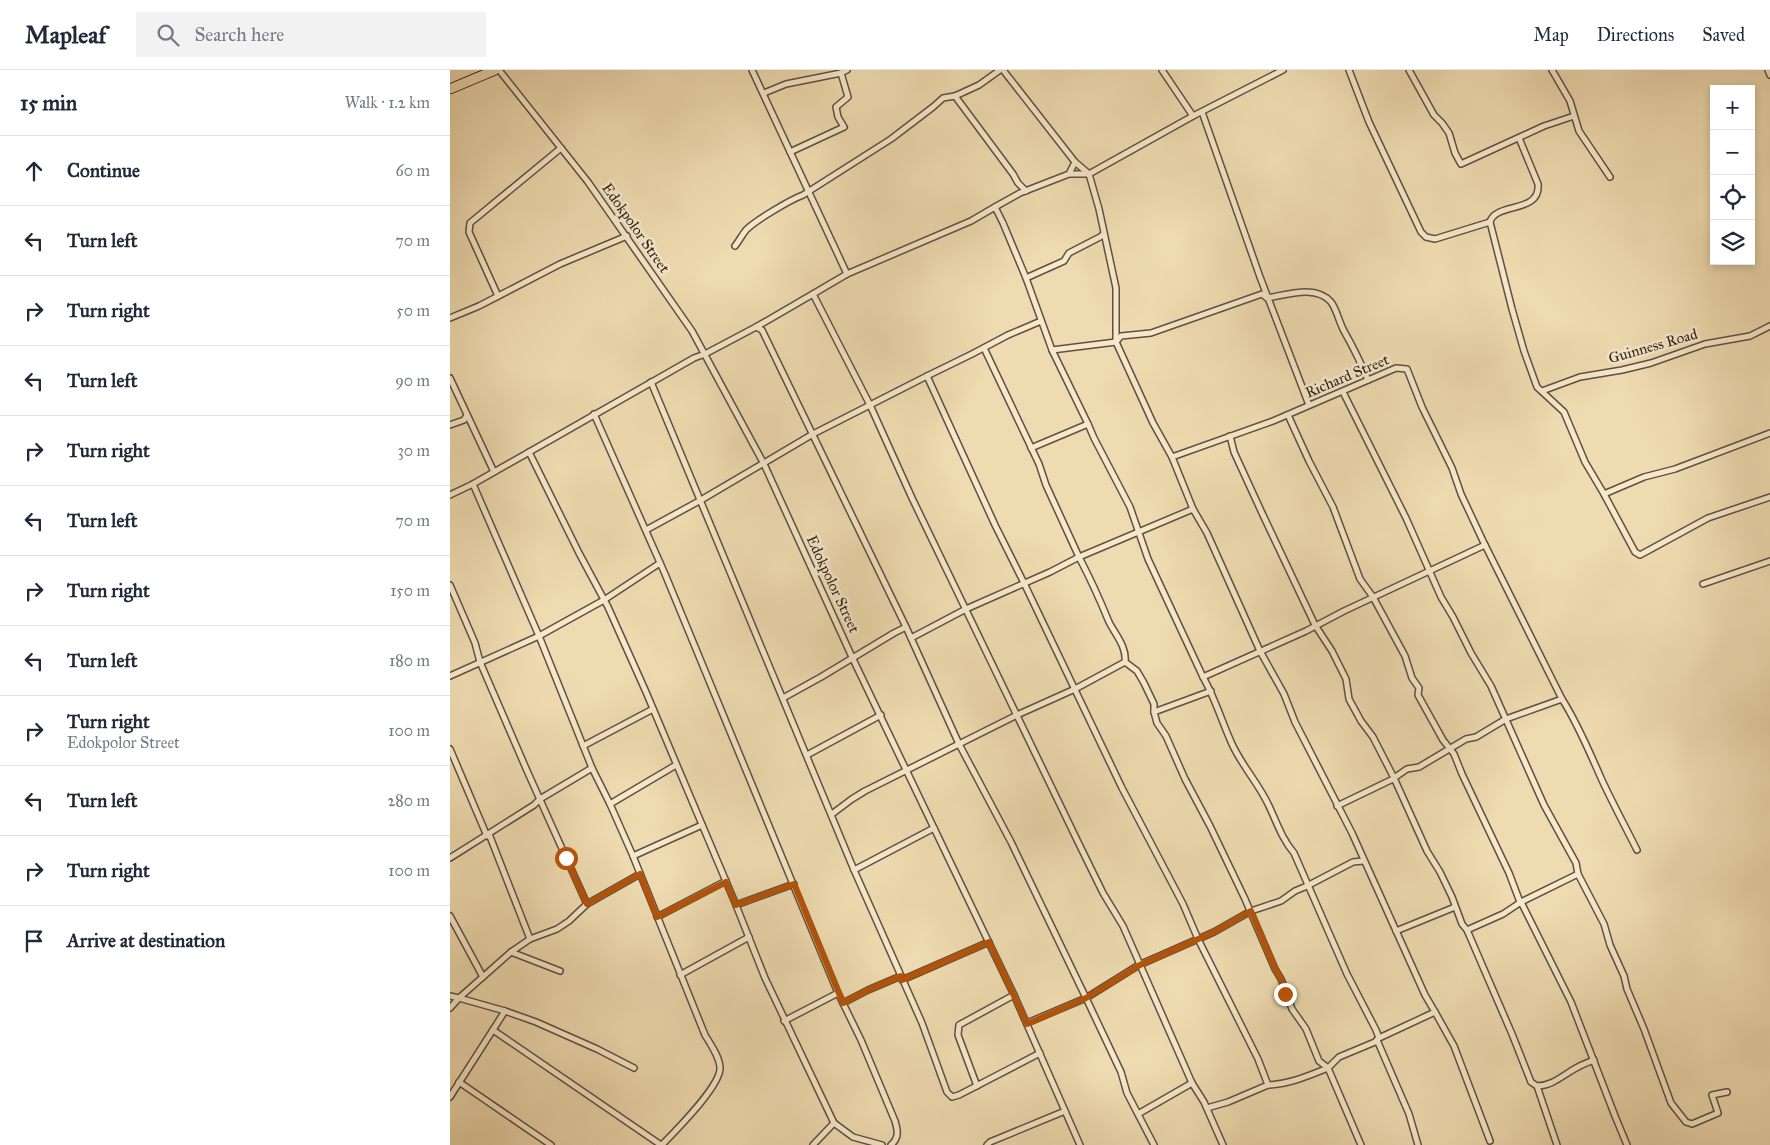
<!DOCTYPE html>
<meta charset="utf-8">
<style>
body{margin:0;font-family:"IM FELL Great Primer",serif;background:#f2f2f3;color:#1f2937}
.controls{position:absolute;right:15px;top:15px;display:grid;overflow:hidden;border-radius:0px;box-shadow:0 2px 8px #0003}
.controls button{width:45px;height:45px;display:grid;place-items:center;padding:0;border:0;border-bottom:1px solid #e0e1e3;background:#fff;color:#1f2937;font:25px sans-serif}
.stop{position:absolute;width:15px;height:15px;margin:-11px;border:4px solid #b45309;border-radius:50%;background:#fff}
.stop.end{background:#b45309;border-color:#fff;box-shadow:0 1px 5px #0008}
.list{margin:0;padding:0;list-style:none}
h2{display:flex;justify-content:space-between;align-items:center;height:65px;margin:0;padding:0 20px;font-size:21px}
h2 small{font-size:16px;font-weight:400;color:#747a83}
.list li{display:grid;grid-template-columns:32px 1fr auto;gap:15px;align-items:center;box-sizing:border-box;height:70px;padding:0 20px;border-top:1px solid #e0e1e3}
.list b{display:block;font-size:19px;white-space:nowrap}
.list p{margin:0;font-size:16px;white-space:nowrap;color:#747a83}
.list em{font-size:16px;font-style:normal;color:#747a83}
.icon{flex:none;width:28px;height:28px;fill:none;stroke:currentColor;stroke-width:2;stroke-linecap:round;stroke-linejoin:round}
.map{position:relative;flex:none;width:1320px;height:1075px;overflow:hidden}
header{display:flex;align-items:center;gap:30px;box-sizing:border-box;height:70px;padding:0 25px;background:#fff;border-bottom:1px solid #e0e1e3}
header strong{font-size:24px}
nav{display:flex;gap:28px;margin-inline-start:auto;font-size:18px}
.search{width:350px;height:45px;background:#f2f2f3;display:flex;align-items:center;gap:12px;box-sizing:border-box;padding:0 18px;border-radius:0px;color:#747a83;font-size:19px}
main{display:flex}
aside{flex:1;background:#fff}
.map>svg:first-child{display:block}
</style>
<header>
<strong>Mapleaf</strong>
<div class="search"><svg class="icon" aria-label="search" viewBox="0 0 24 24"><circle cx="10" cy="10" r="6"/><path d="M15 15l6 6"/></svg>Search here</div>
<nav><a>Map</a><a>Directions</a><a>Saved</a></nav>
</header>
<main>
<aside>
<h2>15 min<small>Walk · 1.2 km</small></h2>
<ul class="list">
<li><svg class="icon" aria-label="ahead" viewBox="0 0 24 24"><path d="M12 20V5M6 11l6-6 6 6"/></svg><div><b>Continue</b></div><em>60 m</em></li>
<li><svg class="icon" aria-label="left" viewBox="0 0 24 24"><path d="M17 20v-9H6M10 6l-5 5 5 5"/></svg><div><b>Turn left</b></div><em>70 m</em></li>
<li><svg class="icon" aria-label="right" viewBox="0 0 24 24"><path d="M7 20v-9h11M14 6l5 5-5 5"/></svg><div><b>Turn right</b></div><em>50 m</em></li>
<li><svg class="icon" aria-label="left" viewBox="0 0 24 24"><path d="M17 20v-9H6M10 6l-5 5 5 5"/></svg><div><b>Turn left</b></div><em>90 m</em></li>
<li><svg class="icon" aria-label="right" viewBox="0 0 24 24"><path d="M7 20v-9h11M14 6l5 5-5 5"/></svg><div><b>Turn right</b></div><em>30 m</em></li>
<li><svg class="icon" aria-label="left" viewBox="0 0 24 24"><path d="M17 20v-9H6M10 6l-5 5 5 5"/></svg><div><b>Turn left</b></div><em>70 m</em></li>
<li><svg class="icon" aria-label="right" viewBox="0 0 24 24"><path d="M7 20v-9h11M14 6l5 5-5 5"/></svg><div><b>Turn right</b></div><em>150 m</em></li>
<li><svg class="icon" aria-label="left" viewBox="0 0 24 24"><path d="M17 20v-9H6M10 6l-5 5 5 5"/></svg><div><b>Turn left</b></div><em>180 m</em></li>
<li><svg class="icon" aria-label="right" viewBox="0 0 24 24"><path d="M7 20v-9h11M14 6l5 5-5 5"/></svg><div><b>Turn right</b><p>Edokpolor Street</p></div><em>100 m</em></li>
<li><svg class="icon" aria-label="left" viewBox="0 0 24 24"><path d="M17 20v-9H6M10 6l-5 5 5 5"/></svg><div><b>Turn left</b></div><em>280 m</em></li>
<li><svg class="icon" aria-label="right" viewBox="0 0 24 24"><path d="M7 20v-9h11M14 6l5 5-5 5"/></svg><div><b>Turn right</b></div><em>100 m</em></li>
<li><svg class="icon" aria-label="arrive" viewBox="0 0 24 24"><path d="M6 21V4h12l-3 4 3 4H6"/></svg><div><b>Arrive at destination</b></div></li>
</ul>
</aside>
<div class="map">
<svg width="1320" height="1075" viewBox="0 0 1320 1075">
<rect width="100%" height="100%" fill="#efdbb1"/>
<filter id="stains"><feTurbulence type="fractalNoise" baseFrequency=".004" numOctaves="4"/><feColorMatrix values="0 0 0 0 .2 0 0 0 0 .09 0 0 0 0 .02 0 0 0 .5 -.17"/></filter>
<radialGradient id="worn" r=".72"><stop offset=".6" stop-color="#630" stop-opacity="0"/><stop offset="1" stop-color="#630" stop-opacity=".3"/></radialGradient>
<g fill="none" stroke-linecap="round" stroke-linejoin="round">
<defs>
<g id="street">
<polyline points="49,0 138,112 242,261 314,394 402,587 564,925 630,1075"/>
<polyline points="302,0 397,204"/>
<polyline points="553,0 625,92 639,104 649,139 666,218 666,272 703,353 722,387 743,439"/>
<polyline points="712,0 743,46"/>
<polyline points="899,0 919,52 971,162 976,167 985,169 1040,152"/>
<polyline points="959,0 984,45 992,53 999,63 1005,83 1011,94 1094,56 1124,46"/>
<polyline points="1102,0 1120,31 1129,61 1160,107"/>
<polyline points="1318,0 1320,5"/>
<polyline points="314,23 336,14 391,3 397,0"/>
<polyline points="505,26 563,104 568,113 576,121"/>
<polyline points="752,42 810,207 859,335"/>
<path d="M1069,68L1088,114C1091,144 1045,132 1040,152L1062,239L1074,281L1087,317L1114,342L1135,392L1154,424L1185,482L1190,485L1258,448L1320,427"/>
<polyline points="340,82 394,57 388,47 386,37 398,27 391,3"/>
<polyline points="619,104 639,104 743,46 833,0"/>
<polyline points="545,137 570,123 619,104 625,92"/>
<path d="M285,176C289,171 292,165 296,160C306,150 340,130 353,125L441,69L483,37L493,28L505,26L529,15L550,0"/>
<polyline points="576,208 614,191 619,183 650,167 654,164"/>
<path d="M363,224L397,204L521,151L545,137L553,153L576,208L602,280L638,354L644,368L680,437L698,489L753,607C765,628 772,652 782,674C792,696 809,714 819,736C827,753 832,769 844,783L897,904L926,960L929,968L925,972L889,987L878,998L911,1075"/>
<polyline points="48,226 19,162 20,153 111,78"/>
<polyline points="0,248 29,236 110,194 177,166"/>
<polyline points="306,257 363,224 420,335 462,428 628,772 653,823 673,856 742,1013 754,1032 773,1075"/>
<path d="M602,280L666,272L671,266L701,263L812,224L817,228C836,225 866,214 881,232C887,240 889,252 894,261C903,277 911,293 918,310"/>
<polyline points="477,306 522,284 558,265 591,251"/>
<polyline points="0,308 44,402"/>
<polyline points="201,312 404,800 472,953 497,1022 502,1027 509,1025 590,983"/>
<polyline points="1092,321 1130,307 1172,300 1201,293 1255,274 1300,266 1320,256"/>
<polyline points="893,322 956,448 991,527 1003,547 1021,583 1041,616 1094,735 1126,793 1128,804"/>
<path d="M144,344L215,504L388,923L411,970L445,1051C448,1061 449,1068 441,1075"/>
<polyline points="838,345 859,391 883,437 910,509 923,527 955,586 962,608 969,618 968,625 993,670 1004,684 1012,704 1059,803 1070,832"/>
<polyline points="0,355 14,350 17,345"/>
<polyline points="780,366 784,382 812,443 865,555 882,581 896,609 899,629 911,651 923,667 944,708 977,781 990,802 1002,827 1012,854 1017,860 1062,964 1081,1012 1087,1016 1107,1075"/>
<polyline points="581,378 638,354"/>
<polyline points="79,382 129,483 158,537 196,622 286,835 315,908 384,1053"/>
<path d="M722,387L823,351L946,298L957,299L972,337L1002,398L1011,424L1033,471L1112,629C1128,654 1139,681 1151,708C1162,732 1175,756 1187,780"/>
<path d="M23,414L89,566L142,698L160,734L183,786L255,965C261,975 269,986 270,997C272,1015 225,1061 212,1075"/>
<polyline points="1154,424 1194,407 1225,399 1320,363"/>
<polyline points="0,425 23,414 244,288 255,284 306,257 312,260 456,557 509,674 561,772 636,928 671,1002 677,1023 704,1075"/>
<polyline points="196,460 251,430 363,364 477,306 545,455 574,513 672,718 733,834 748,869"/>
<polyline points="1253,514 1320,491"/>
<polyline points="0,515 25,573 30,592 78,703 137,834 119,851 107,859 80,869 61,882 9,928 0,926"/>
<polyline points="461,568 516,539 600,502 629,487 596,415 589,394 534,278"/>
<polyline points="0,606 89,566 154,530 210,493"/>
<polyline points="753,607 856,561 894,541 1035,475"/>
<polyline points="333,628 371,607 444,563 456,557"/>
<polyline points="704,642 761,621"/>
<polyline points="133,676 203,639"/>
<polyline points="0,679 37,766"/>
<polyline points="357,685 431,645"/>
<polyline points="944,708 957,699 969,697 1016,669 1026,667 1056,649 1112,629"/>
<polyline points="160,734 226,695"/>
<polyline points="887,736 943,709"/>
<polyline points="382,744 402,729 415,721 567,645 625,619 675,592"/>
<polyline points="39,764 80,869"/>
<polyline points="183,786 252,755"/>
<polyline points="0,788 84,735 90,729 142,698"/>
<polyline points="404,800 484,758"/>
<polyline points="1071,832 1128,804 1154,854 1160,875 1174,906 1177,919 1194,959 1221,1033 1236,1052 1242,1054 1268,1043 1262,1025 1277,1022"/>
<polyline points="137,834 190,804"/>
<polyline points="286,835 344,814"/>
<polyline points="0,846 33,907"/>
<polyline points="207,847 276,811"/>
<polyline points="1017,860 1053,844 1071,832 1121,932 1165,1046 1177,1075"/>
<polyline points="946,861 1005,837"/>
<polyline points="748,869 808,989 818,1015 778,1032 757,1038"/>
<polyline points="61,882 110,901"/>
<polyline points="230,905 299,867"/>
<polyline points="452,910 539,872"/>
<polyline points="393,933 418,920 451,906"/>
<polyline points="0,938 9,928 55,941 86,952 147,979 184,998"/>
<polyline points="985,942 1004,976 1040,1071"/>
<polyline points="334,951 388,923"/>
<polyline points="577,953 636,928 689,895 764,862 801,841 831,831 845,821 857,816 903,792 913,791"/>
<polyline points="43,960 211,1075"/>
<polyline points="927,970 959,1044 968,1075"/>
<polyline points="9,1012 101,1075"/>
<path d="M818,1015C840,1014 858,1006 878,998L869,991L856,959L842,939L831,909L825,899L795,829L760,756L735,709L716,666L707,653L704,642V634L694,613L687,601L675,592C677,577 665,564 659,552C650,530 640,508 629,487L743,439L757,463L810,581L834,624L845,652L902,763L975,925L985,942L929,968"/>
<polyline points="527,1016 508,965 509,955 564,925"/>
<path d="M1087,1016C1103,1016 1114,1004 1128,997C1133,994 1139,992 1144,990"/>
<polyline points="0,1027 55,941"/>
<polyline points="688,1044 742,1013"/>
<polyline points="363,1075 384,1053 403,1067 432,1075"/>
<polyline points="537,1075 540,1072 615,1041"/>
</g>
<polyline id="highway" points="0,19 45,0"/>
</defs>
<use href="#street" stroke="#61503e" stroke-width="8"/>
<use href="#highway" stroke="#322218" stroke-width="11"/>
<use href="#street" stroke="#f5e8cc" stroke-width="5"/>
<use href="#highway" stroke="#efdbb1" stroke-width="9"/>
</g>
<g fill="none" stroke-linecap="round" stroke-linejoin="round">
<polyline stroke="#b45309" stroke-width="6" points="116,788 137,834 190,804 207,847 276,812 286,835 344,814 393,933 418,920 451,906 452,910 539,872 577,954 636,928 690,895 764,862 801,841 825,899 831,909 835,924"/>
</g>
<g text-anchor="middle" stroke-width="5" stroke-linejoin="round" paint-order="stroke">
<g font-size="15" fill="#322218" stroke="#f5e8cc">
<text transform="translate(186 158) rotate(55)" y="5">Edokpolor Street</text>
<text transform="translate(1203 276) rotate(-16)" y="5">Guinness Road</text>
<text transform="translate(897 306) rotate(-23)" y="5">Richard Street</text>
<text transform="translate(383 514) rotate(65)" y="5">Edokpolor Street</text>
</g>
</g>
<rect width="100%" height="100%" filter="url(#stains)"/>
<rect width="100%" height="100%" fill="url(#worn)"/>
</svg>
<div class="controls">
<button>+</button>
<button>−</button>
<button><svg class="icon" aria-label="locate" viewBox="0 0 24 24"><circle cx="12" cy="12" r="6"/><path d="M12 2v4M12 18v4M2 12h4M18 12h4"/></svg></button>
<button><svg class="icon" aria-label="layers" viewBox="0 0 24 24"><path d="M12 4l9 5-9 5-9-5zM3 14l9 5 9-5"/></svg></button>
</div>
<div class="stop" style="left:116px;top:788px"></div>
<div class="stop end" style="left:835px;top:924px"></div>
</div>
</main>
